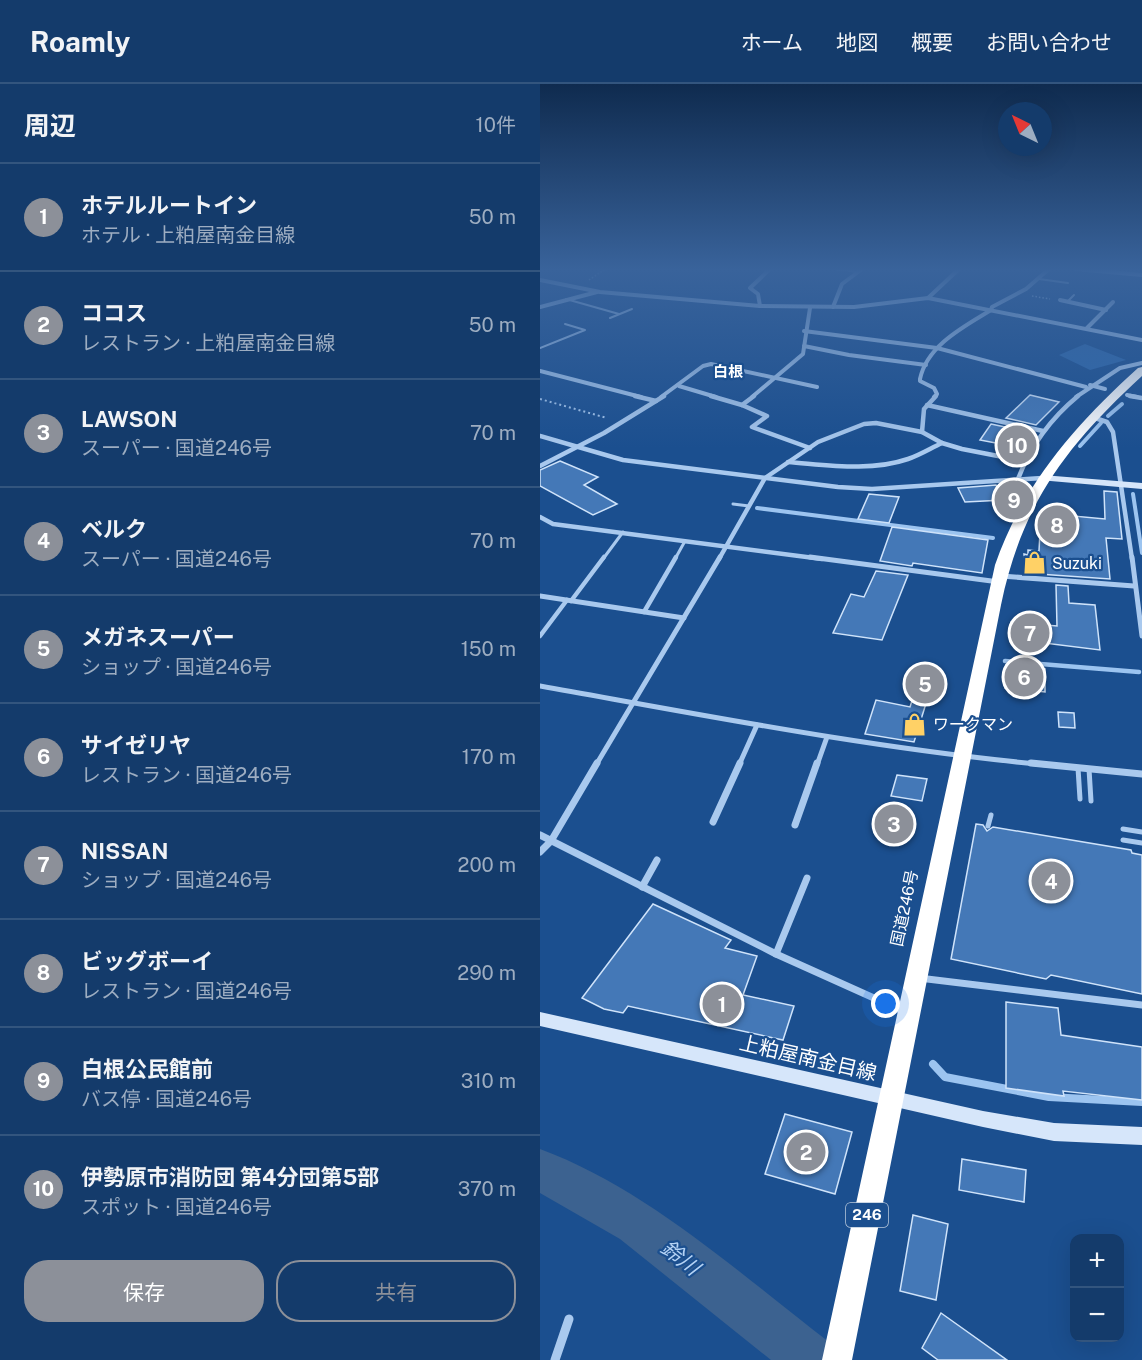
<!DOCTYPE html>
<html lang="ja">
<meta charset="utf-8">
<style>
body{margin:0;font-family:"Public Sans","Noto Sans JP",sans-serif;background:#214673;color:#f1f3f6}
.controls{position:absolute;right:18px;bottom:18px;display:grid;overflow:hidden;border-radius:12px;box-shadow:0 6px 24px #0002}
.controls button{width:54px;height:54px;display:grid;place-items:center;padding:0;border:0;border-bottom:2px solid #33557e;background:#143b6b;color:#f1f3f6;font:30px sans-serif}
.compass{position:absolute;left:458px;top:18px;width:54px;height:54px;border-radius:50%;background:#143b6b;box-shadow:0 6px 24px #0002;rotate:317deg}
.you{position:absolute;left:346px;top:920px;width:21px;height:21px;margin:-15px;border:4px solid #fff;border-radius:50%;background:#1a73e8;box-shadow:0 0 0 9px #1a73e833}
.badge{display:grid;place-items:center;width:39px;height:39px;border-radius:50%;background:#8c9099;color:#fff;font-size:20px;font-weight:700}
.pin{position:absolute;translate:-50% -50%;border:3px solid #fff;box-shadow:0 2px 6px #0006}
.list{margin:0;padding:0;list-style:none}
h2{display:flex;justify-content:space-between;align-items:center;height:78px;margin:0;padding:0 24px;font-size:26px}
h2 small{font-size:20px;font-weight:400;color:#9dadc1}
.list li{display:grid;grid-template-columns:39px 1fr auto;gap:18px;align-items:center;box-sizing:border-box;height:108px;padding:0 24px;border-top:2px solid #33557e}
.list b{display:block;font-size:22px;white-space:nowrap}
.list p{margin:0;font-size:20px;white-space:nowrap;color:#9dadc1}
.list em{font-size:20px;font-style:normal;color:#9dadc1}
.actions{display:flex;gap:12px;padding:18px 24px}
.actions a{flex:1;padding:14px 0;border:2px solid #8c9099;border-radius:24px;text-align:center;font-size:21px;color:#8c9099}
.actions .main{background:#8c9099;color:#fff}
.map{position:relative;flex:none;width:602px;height:1276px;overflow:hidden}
header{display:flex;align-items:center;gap:36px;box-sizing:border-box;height:84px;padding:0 30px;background:#143b6b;border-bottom:2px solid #33557e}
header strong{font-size:28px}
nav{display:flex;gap:33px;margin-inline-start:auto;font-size:21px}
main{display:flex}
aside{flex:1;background:#143b6b}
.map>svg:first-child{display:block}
</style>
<header>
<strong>Roamly</strong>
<nav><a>ホーム</a><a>地図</a><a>概要</a><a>お問い合わせ</a></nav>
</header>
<main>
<aside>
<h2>周辺<small>10件</small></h2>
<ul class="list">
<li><span class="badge">1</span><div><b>ホテルルートイン</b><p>ホテル · 上粕屋南金目線</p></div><em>50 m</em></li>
<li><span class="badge">2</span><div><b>ココス</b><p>レストラン · 上粕屋南金目線</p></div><em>50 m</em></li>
<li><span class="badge">3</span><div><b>LAWSON</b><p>スーパー · 国道246号</p></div><em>70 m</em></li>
<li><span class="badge">4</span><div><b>ベルク</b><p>スーパー · 国道246号</p></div><em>70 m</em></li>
<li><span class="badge">5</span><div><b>メガネスーパー</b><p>ショップ · 国道246号</p></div><em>150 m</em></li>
<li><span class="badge">6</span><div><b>サイゼリヤ</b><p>レストラン · 国道246号</p></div><em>170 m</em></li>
<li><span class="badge">7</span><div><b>NISSAN</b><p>ショップ · 国道246号</p></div><em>200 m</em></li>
<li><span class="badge">8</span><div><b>ビッグボーイ</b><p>レストラン · 国道246号</p></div><em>290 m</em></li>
<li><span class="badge">9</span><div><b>白根公民館前</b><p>バス停 · 国道246号</p></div><em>310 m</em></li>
<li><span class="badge">10</span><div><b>伊勢原市消防団 第4分団第5部</b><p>スポット · 国道246号</p></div><em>370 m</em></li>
</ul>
<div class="actions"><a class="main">保存</a><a>共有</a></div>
</aside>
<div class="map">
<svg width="602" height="1276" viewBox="0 0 602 1276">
<rect width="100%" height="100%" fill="#1b4f8f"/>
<polygon fill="#2e69ad" points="545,260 586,276 550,286 519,271"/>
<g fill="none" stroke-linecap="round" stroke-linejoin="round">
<g stroke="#9cc4f0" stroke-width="4">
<polyline points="568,332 582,320"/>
<polyline points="540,362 561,339"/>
<polyline points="593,410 602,469"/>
<polyline points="217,424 453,454"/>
</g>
<polyline stroke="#9cc4f0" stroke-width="4.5" points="465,577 599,588"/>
<polyline stroke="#9cc4f0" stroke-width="8" points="393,980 405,993 509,1013 602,1018"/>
<path fill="#3c6290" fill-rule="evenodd" d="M0,1065C106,1104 200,1190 289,1258L296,1276H231L80,1155L0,1109Z"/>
</g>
<g fill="#4478b7" stroke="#cfe3fa" stroke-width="1.5">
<polygon points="490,311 519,318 496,341 466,334"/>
<polygon points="451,340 489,348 490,351 482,364 440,356"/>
<polygon points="20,377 58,393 44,401 77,420 53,431 0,402 0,386"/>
<polygon points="456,401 464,416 425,418 418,404"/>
<polygon points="564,407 577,408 582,455 566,454 570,495 484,489 484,470 488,471 488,466 499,467 501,429 565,435"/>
<polygon points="329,410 359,413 349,439 318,435"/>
<polygon points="352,443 448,456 442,489 373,479 372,482 340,477"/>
<polygon points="336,487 368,491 342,556 293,549 311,510 324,513"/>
<polygon points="516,501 528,502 529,519 555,521 560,566 471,555 471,538 517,542"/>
<polygon points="466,581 505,585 505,608 465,604"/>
<polygon points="382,586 395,588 390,613 388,613 374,658 325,650 336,616 370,623"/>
<polygon points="518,628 534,629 535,644 519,643"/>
<polygon points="357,691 387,695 382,717 351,712"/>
<polygon points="436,740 443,741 447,747 453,743 591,766 592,769 602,771 602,910 511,891 506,895 411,875"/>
<polygon points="113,820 191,856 185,864 217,872 203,911 254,922 243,956 88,922 83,929 64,925 42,914"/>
<polygon points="466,918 518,924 521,951 602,963 602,1016 523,1007 524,1012 466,1004"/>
<polygon points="245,1030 312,1048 295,1110 225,1090"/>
<polygon points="422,1075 486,1086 484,1118 419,1106"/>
<polygon points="373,1131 408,1140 396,1216 360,1207"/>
<polygon points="401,1229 467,1276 398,1276 382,1264"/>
</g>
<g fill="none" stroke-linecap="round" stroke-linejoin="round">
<g stroke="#a9c9ee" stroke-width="1.5" stroke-dasharray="1.5 2" stroke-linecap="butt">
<polyline points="49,196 65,185"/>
<polyline points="492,212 510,215"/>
</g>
<polyline stroke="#a9c9ee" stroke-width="2" stroke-dasharray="2 3" stroke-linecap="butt" points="0,315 67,334"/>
<g stroke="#a9c9ee" stroke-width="2">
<polyline points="294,185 319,188"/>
<polyline points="499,195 528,199"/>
<polyline points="26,215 79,230"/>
<polyline points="528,217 534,211"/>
<polyline points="70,234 92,225"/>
<polyline points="0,264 45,246 25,240"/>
</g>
<g stroke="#a9c9ee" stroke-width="3">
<polyline points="193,420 209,422"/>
<polyline points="63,475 83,448"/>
<polyline points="135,475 145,457"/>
</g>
<g stroke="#a9c9ee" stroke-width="4.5">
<polyline points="31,517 64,473"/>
<polyline points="104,528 136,473"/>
<polyline points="0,552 27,516"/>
</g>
<g stroke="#a9c9ee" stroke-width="5">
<polyline points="538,684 540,715"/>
<polyline points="549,685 551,717"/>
<polyline points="448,742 451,731"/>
<polyline points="583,745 602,748"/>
<polyline points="583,756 602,759"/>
</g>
<g stroke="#a9c9ee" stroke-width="4">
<polyline points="536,185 602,191"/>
<polyline points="0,196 60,208 220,222 314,223 388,214 602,256"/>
<polyline points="388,214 419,185"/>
<polyline points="520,216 566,226"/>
<polyline points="220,222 218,210 210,204 230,185"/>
<polyline points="0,223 57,208"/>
<polyline points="293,223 302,200 322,185"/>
<polyline points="547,244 573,218"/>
<polyline points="264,247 397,264 546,303"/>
<polyline points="264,262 309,271 386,281"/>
<polyline points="0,287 101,313"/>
<polyline points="550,301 565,305"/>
<polyline points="139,302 176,313"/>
<polyline points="587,311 597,313"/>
<polyline points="121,313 163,282 171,280 277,303"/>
<polyline points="212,313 263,270 270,224"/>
<path d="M394,313L397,310L394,304L380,297V295C387,261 425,242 451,226L452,223L486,205L509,185"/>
<polyline points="536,313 580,284 602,279"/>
</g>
<g stroke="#a9c9ee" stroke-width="4.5">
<polyline points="95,312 116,317"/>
<polyline points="171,312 202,321 227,332 212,343 270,364"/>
<polyline points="590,312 602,314"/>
<polyline points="202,321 214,312"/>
<polyline points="387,321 503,347"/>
<polyline points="552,333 567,338 573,348 592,475"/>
<polyline points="382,348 384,325 396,312"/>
<polyline points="0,352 83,376 298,403 332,405 502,394"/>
<path d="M248,378C288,381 330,388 368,375C380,371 391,364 402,359"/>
<polyline points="0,382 64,349 124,312"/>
<path d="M478,395C491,361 510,335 538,312"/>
<polyline points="0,433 13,440 282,475"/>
<polyline points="179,475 225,394 278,358 324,340 336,339 382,348 402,359 422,365 484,377"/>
</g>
<g stroke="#a9c9ee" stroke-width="5">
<polyline points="270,473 459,498"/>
<polyline points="592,473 602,552"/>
<polyline points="461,492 594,502"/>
<polyline points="0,512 144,534"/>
<path d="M0,602C168,632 336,665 507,681"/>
<polyline points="56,681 180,473"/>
<polyline points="199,681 217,641"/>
<polyline points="277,681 287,653"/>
</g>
<g stroke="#a9c9ee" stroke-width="7">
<polyline points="491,679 602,690"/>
<polyline points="173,738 200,679"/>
<polyline points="255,741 277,679"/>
<polyline points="0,751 236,870 365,928"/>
<polyline points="0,768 11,757 57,679"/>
<polyline points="102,803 117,776"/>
<polyline points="236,870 267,794"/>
<polyline points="379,894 602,921"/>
</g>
<polyline stroke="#a9c9ee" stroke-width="9" points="15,1276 29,1235"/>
<g fill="#d6e6fa" fill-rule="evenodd">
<polygon points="502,391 602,399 602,405 499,396 498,394"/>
<polygon points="0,928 443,1027 514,1039 602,1043 602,1061 514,1057 443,1043 0,942"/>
</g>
<path fill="#fff" fill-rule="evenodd" d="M602,283V292C527,361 482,419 461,521L312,1276H282L455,481C483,400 536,340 598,284Z"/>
</g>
<linearGradient id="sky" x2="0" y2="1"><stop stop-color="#0f2b4f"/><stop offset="0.51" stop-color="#39639b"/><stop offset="1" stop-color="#39639b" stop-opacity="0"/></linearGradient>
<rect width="602" height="364" fill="url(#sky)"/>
<defs>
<symbol id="shop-bare" viewBox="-9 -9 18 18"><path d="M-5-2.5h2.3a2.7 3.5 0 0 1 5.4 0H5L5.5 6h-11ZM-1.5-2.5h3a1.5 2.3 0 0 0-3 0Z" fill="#ffd166" stroke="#1b4f8f" stroke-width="2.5" paint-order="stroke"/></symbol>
</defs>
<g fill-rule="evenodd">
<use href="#shop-bare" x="478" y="462" width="33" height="33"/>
<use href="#shop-bare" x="358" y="624" width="33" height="33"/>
</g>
<g text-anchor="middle" stroke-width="4.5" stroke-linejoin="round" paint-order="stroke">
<g font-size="15" font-weight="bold" fill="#fff" stroke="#1b4f8f">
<text x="188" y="293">白根</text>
</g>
<rect fill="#1b4f8f" stroke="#bbcadd" stroke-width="1.5" x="306" y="1119" width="42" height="24" rx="4.5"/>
<g font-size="15" font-weight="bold" fill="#fff">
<text x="327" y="1136">246</text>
</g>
<g font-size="16" fill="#fff" stroke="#1b4f8f" text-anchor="start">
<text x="512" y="485">Suzuki</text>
<text x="393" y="646">ワークマン</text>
</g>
<g font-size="16" fill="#fff" stroke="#1b4f8f">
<text transform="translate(364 824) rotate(-78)" y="6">国道246号</text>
</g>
<g font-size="20" fill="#fff" stroke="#1b4f8f">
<text transform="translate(268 974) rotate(13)" y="7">上粕屋南金目線</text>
</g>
<g font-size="21" font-style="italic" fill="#b5d3f5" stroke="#1b4f8f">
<text transform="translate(140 1174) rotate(38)" y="7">鈴川</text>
</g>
</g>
</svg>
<div class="controls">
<button>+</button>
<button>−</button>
</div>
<svg class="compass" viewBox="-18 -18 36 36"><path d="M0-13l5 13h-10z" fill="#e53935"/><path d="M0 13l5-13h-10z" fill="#9dadc1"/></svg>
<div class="you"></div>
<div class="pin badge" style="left:182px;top:920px">1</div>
<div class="pin badge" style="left:266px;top:1068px">2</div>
<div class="pin badge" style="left:354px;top:740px">3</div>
<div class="pin badge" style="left:511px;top:797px">4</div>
<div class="pin badge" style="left:385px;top:600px">5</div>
<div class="pin badge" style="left:484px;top:593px">6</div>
<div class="pin badge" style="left:490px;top:549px">7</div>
<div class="pin badge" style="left:517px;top:441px">8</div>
<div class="pin badge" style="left:474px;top:416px">9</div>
<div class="pin badge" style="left:477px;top:361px">10</div>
</div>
</main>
